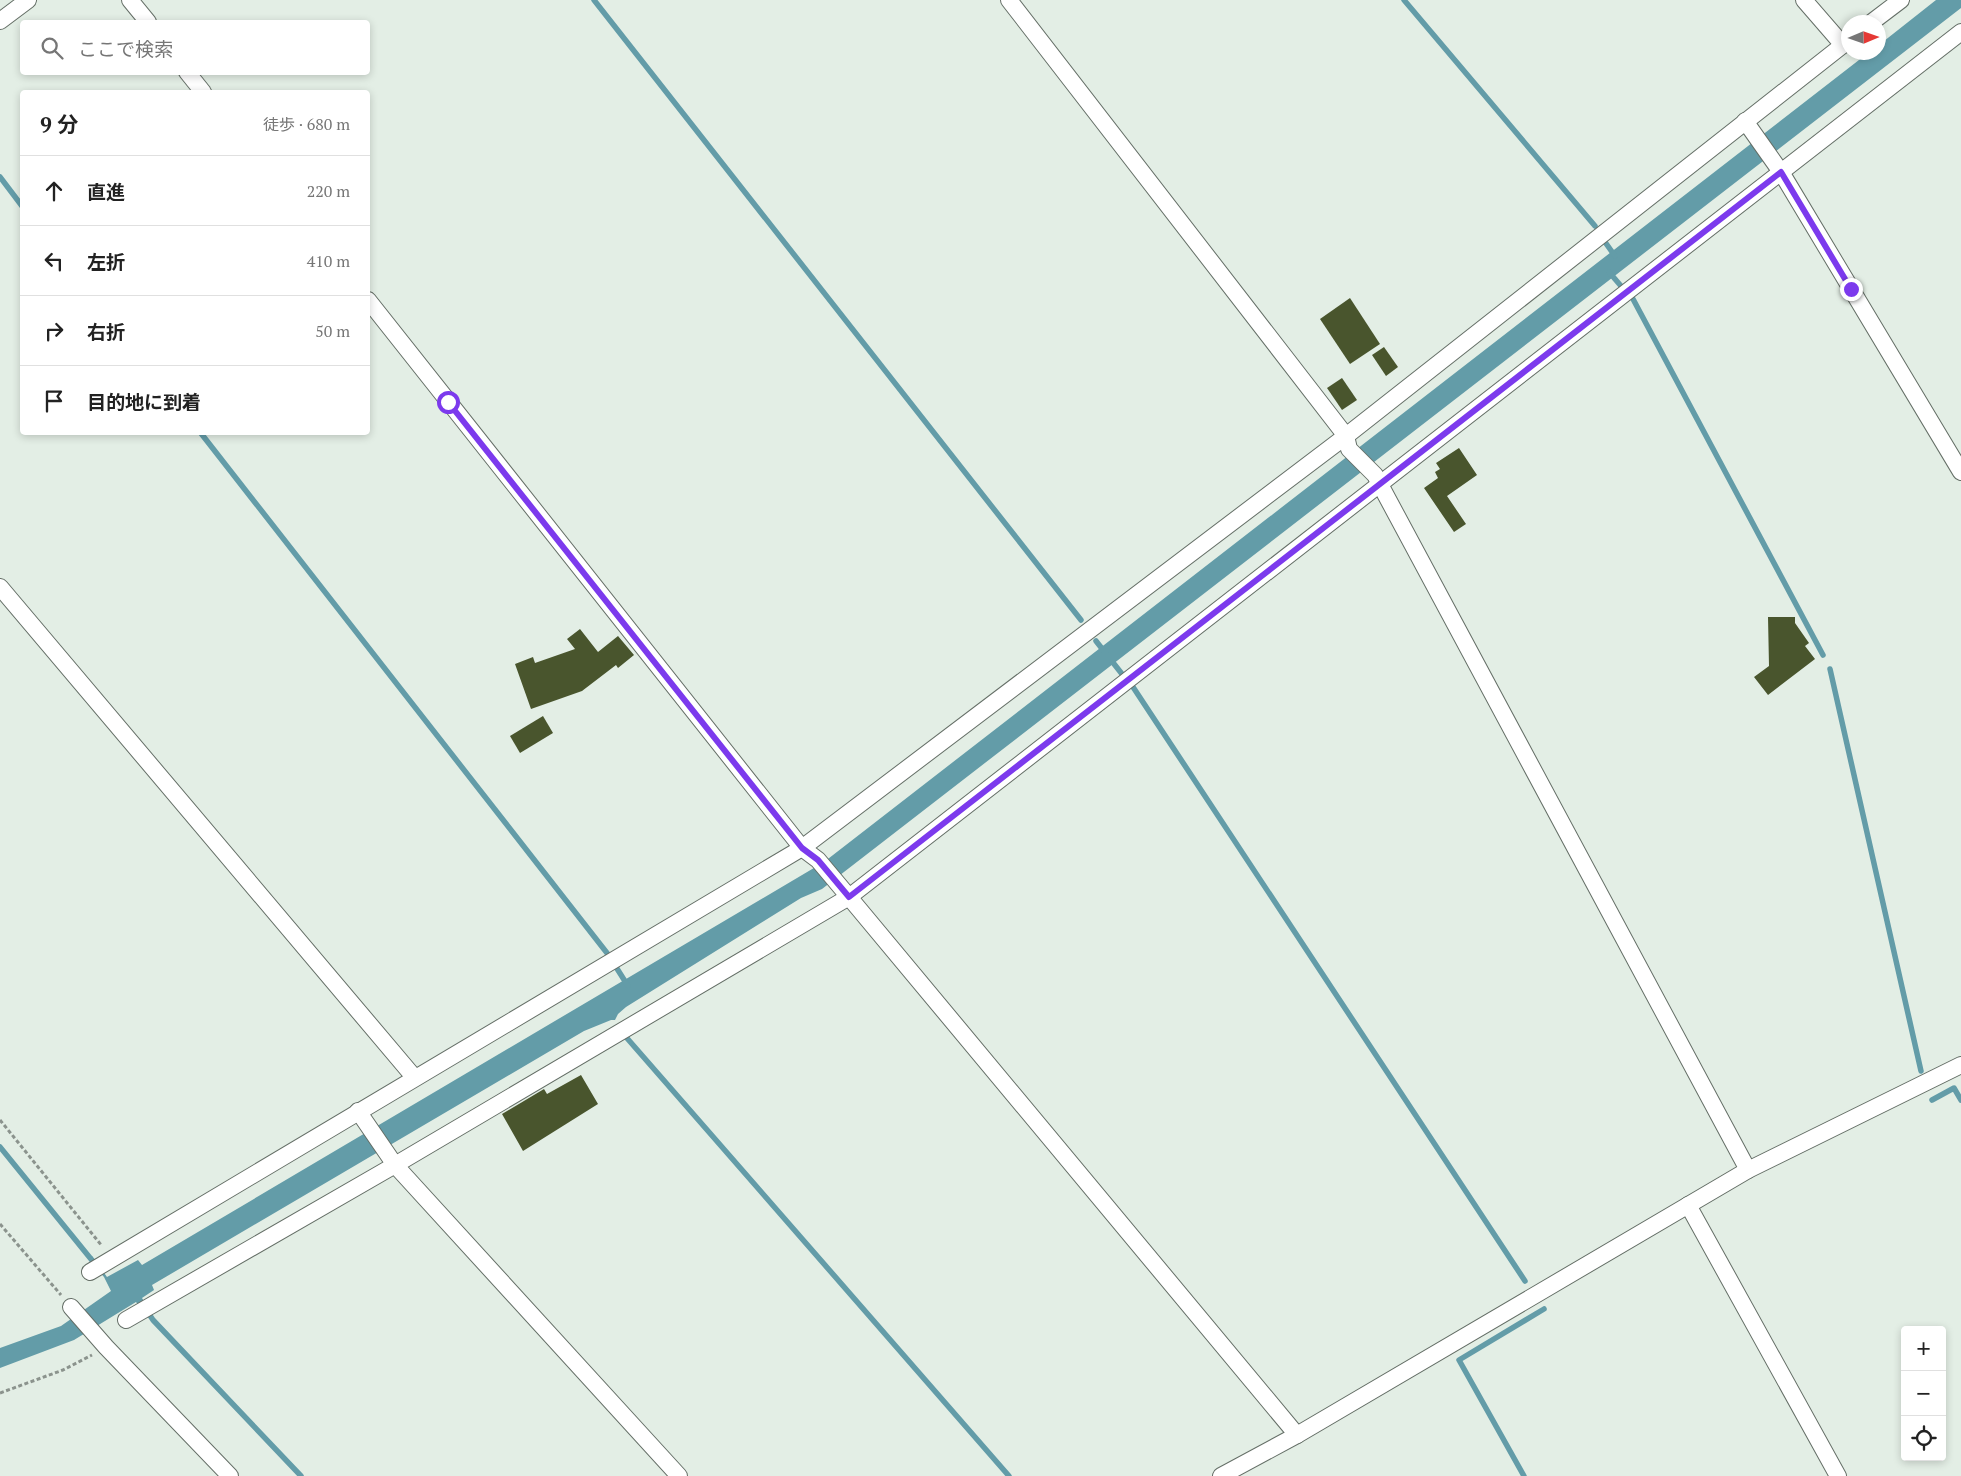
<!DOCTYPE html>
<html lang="ja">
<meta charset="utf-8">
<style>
body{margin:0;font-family:"PT Serif","Noto Sans JP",serif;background:#f6f6f6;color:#222}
.controls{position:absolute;right:15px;bottom:15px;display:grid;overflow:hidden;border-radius:5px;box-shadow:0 2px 8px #0003}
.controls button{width:45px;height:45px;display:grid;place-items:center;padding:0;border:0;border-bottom:1px solid #e0e0e0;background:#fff;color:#222;font:25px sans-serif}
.compass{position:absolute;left:1841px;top:15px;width:45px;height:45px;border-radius:50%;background:#fff;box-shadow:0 2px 8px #0003;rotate:88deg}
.stop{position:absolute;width:15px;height:15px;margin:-11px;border:4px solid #7c3aed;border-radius:50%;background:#fff}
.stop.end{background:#7c3aed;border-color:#fff;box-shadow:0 1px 5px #0008}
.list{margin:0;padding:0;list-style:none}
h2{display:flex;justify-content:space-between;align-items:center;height:65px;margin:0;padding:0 20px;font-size:21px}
h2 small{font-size:16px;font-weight:400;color:#767676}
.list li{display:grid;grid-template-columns:32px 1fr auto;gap:15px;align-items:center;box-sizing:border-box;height:70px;padding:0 20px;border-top:1px solid #e0e0e0}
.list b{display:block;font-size:19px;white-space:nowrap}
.list em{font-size:16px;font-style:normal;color:#767676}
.icon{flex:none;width:28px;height:28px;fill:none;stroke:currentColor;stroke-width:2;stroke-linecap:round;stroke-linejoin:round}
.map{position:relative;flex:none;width:1961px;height:1476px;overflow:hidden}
.search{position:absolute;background:#fff;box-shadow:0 2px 8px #0003;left:20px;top:20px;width:350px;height:55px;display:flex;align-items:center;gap:12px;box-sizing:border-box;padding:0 18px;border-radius:5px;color:#767676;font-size:19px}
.panel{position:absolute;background:#fff;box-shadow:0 2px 8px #0003;left:20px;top:90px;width:350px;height:345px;border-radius:5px}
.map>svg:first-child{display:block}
</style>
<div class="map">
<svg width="1961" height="1476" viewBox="0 0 1961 1476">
<rect width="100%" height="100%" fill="#e3eee5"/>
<polygon fill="#639ca8" points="1936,0 1961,0 1961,8 822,889 801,898 626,1007 618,1014 615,1020 611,1020 584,1031 152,1285 154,1290 142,1298 152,1314 148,1318 136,1302 74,1340 0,1368 0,1348 61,1326 111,1291 104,1277 89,1260 92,1256 107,1277 138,1260 142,1265 824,862 1868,53 1878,52 1879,45"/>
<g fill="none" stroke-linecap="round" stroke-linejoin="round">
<g stroke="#639ca8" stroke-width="5.5">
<polyline points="594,0 1081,620"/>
<polyline points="1404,0 1595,226"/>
<polyline points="0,177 22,206"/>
<polyline points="1605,242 1615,256"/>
<polyline points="1609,272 1621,286"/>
<polyline points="1633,299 1823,655"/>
<polyline points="200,432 607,953"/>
<polyline points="1096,641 1122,674"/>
<polyline points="1830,669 1921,1071"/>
<polyline points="1133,687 1525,1281"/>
<polyline points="616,967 628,986"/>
<polyline points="626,1037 1009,1476"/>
<polyline points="1932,1100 1954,1088 1961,1100"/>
<polyline points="0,1147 95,1264"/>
<polyline points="147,1311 153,1320 301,1476"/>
<polyline points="1524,1476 1459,1360 1544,1309"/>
</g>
</g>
<g fill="#49552d">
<polygon points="1350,298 1380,344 1350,364 1320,319"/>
<polygon points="1384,347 1398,367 1386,376 1372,355"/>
<polygon points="1342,378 1357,400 1342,410 1327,388"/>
<polygon points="1459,448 1477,475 1447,496 1466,524 1454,532 1424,488 1438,478 1435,472 1440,469 1436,463"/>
<polygon points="1768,617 1795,617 1795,623 1809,643 1805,646 1815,659 1768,695 1754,677 1769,666"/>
<polygon points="580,629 598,652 618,636 634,655 618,668 616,665 582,691 531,709 515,664 533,657 535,663 575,649 567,639"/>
<polygon points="543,716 553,733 520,753 510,736"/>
<polygon points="581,1075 598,1104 523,1151 502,1114 544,1089 547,1094"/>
</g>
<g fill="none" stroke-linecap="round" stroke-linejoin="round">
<defs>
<g id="minor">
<polyline points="130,0 148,22"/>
<polyline points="1009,0 1346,436 1349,449 1375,475 1748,1170"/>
<polyline points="1804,0 1843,45"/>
<polyline points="0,21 28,0"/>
<polyline points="1872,22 1901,0"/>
<polyline points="187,72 203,92"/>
<polyline points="1745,121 1781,172 1961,472"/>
<polyline points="368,300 802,848 818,860 849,897 1297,1435"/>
<polyline points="0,587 414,1077"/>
<polyline points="358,1111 395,1165 679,1476"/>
<polyline points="1688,1205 1838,1476"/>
<polyline points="90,1272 802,848 1346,436 1848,41"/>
<polyline points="71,1307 106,1347 230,1476"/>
<polyline points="126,1320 395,1165 849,897 1961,32"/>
<polyline points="1221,1476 1297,1435 1748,1170 1961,1065"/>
</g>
</defs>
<use href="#minor" stroke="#656f67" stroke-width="18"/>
<g stroke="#8b938d" stroke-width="3" stroke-dasharray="4 2.5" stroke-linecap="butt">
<polyline points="0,1120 102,1246"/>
<polyline points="0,1224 61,1295"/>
<polyline points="0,1393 63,1370 92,1355"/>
</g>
<use href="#minor" stroke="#fff" stroke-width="16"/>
</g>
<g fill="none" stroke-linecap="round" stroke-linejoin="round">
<polyline stroke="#7c3aed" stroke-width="6" points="448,402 802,848 818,860 849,897 1781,172 1851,289"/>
</g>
</svg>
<div class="controls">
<button>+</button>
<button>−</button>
<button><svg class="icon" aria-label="locate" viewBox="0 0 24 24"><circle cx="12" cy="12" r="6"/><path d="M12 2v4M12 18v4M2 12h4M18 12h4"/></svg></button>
</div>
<svg class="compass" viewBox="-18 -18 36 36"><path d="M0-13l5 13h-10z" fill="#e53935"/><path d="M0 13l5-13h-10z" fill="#767676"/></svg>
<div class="stop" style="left:448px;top:402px"></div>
<div class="stop end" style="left:1851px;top:289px"></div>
<div class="search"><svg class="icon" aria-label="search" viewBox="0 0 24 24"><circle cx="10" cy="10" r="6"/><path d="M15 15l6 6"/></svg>ここで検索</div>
<section class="panel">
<h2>9 分<small>徒歩 · 680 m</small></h2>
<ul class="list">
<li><svg class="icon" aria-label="ahead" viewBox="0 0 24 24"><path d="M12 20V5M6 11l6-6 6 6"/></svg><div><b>直進</b></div><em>220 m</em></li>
<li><svg class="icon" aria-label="left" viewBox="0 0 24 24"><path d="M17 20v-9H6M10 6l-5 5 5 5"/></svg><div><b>左折</b></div><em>410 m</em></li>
<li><svg class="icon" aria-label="right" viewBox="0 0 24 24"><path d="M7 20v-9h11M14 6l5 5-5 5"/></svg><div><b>右折</b></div><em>50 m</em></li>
<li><svg class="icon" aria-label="arrive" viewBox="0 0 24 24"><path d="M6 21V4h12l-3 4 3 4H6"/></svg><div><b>目的地に到着</b></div></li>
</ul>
</section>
</div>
